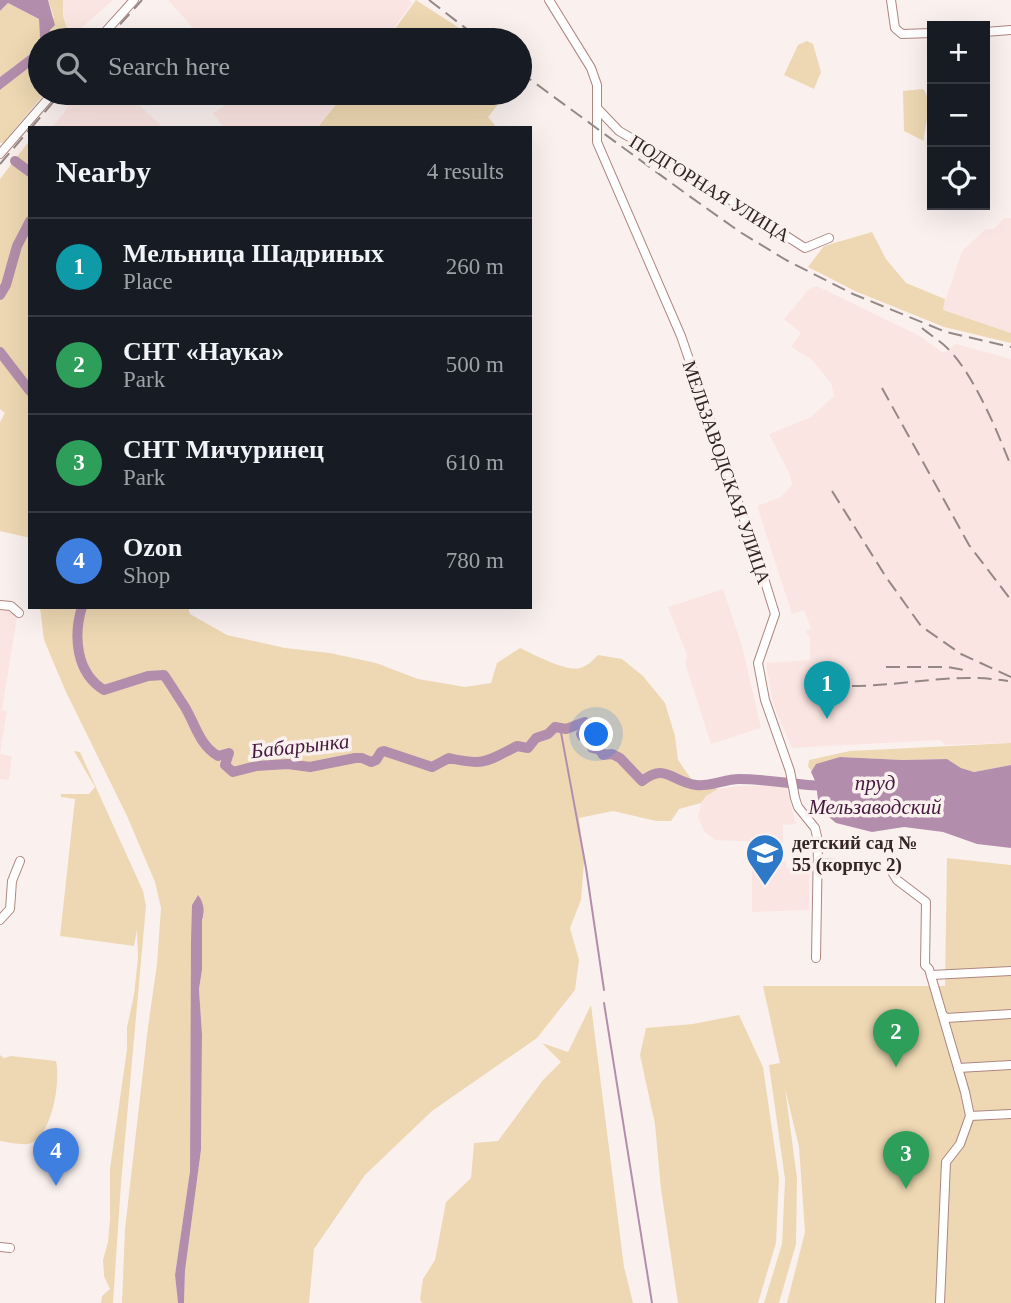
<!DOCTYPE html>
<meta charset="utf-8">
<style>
body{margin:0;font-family:Georgia,serif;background:#242831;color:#f1f3f6}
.controls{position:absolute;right:21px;top:21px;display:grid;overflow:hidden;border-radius:0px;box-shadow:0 7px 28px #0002}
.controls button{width:63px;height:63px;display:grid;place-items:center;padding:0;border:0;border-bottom:2px solid #363941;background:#171b24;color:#f1f3f6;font:35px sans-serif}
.you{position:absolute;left:597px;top:735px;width:24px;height:24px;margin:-18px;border:5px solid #fff;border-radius:50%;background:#1a73e8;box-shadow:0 0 0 10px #1a73e833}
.badge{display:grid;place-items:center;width:46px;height:46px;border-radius:50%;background:#2e78c8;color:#fff;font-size:23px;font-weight:700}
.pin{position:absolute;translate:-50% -58px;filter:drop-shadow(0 2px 4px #0008)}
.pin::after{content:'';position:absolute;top:37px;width:24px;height:21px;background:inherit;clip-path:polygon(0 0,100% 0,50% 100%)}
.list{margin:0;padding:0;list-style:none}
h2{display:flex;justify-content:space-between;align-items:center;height:91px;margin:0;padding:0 28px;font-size:30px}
h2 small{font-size:23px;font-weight:400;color:#9ea1a6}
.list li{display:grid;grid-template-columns:46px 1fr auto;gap:21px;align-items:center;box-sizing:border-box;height:98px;padding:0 28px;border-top:2px solid #363941}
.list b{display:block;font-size:26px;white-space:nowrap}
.list p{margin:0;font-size:23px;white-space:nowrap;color:#9ea1a6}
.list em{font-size:23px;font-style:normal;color:#9ea1a6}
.icon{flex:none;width:38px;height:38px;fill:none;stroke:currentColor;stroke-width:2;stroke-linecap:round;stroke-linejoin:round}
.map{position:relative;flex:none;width:1011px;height:1303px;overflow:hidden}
.search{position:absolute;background:#171b24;box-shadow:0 7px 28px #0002;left:28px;top:28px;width:504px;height:77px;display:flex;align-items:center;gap:18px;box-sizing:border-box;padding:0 24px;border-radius:38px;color:#9ea1a6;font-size:26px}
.panel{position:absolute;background:#171b24;box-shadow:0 7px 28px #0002;left:28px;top:126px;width:504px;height:483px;border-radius:0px}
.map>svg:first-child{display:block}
</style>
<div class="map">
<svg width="1011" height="1303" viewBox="0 0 1011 1303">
<rect width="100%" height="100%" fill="#faf1ef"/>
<g fill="#fbe5e2">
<polygon points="63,0 113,0 71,37 63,16"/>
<polygon points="168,0 408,0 412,3 385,40 204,40"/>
<polygon points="79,93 125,93 164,128 52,128"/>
<polygon points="245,93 344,93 316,128 224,128 213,113"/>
<polygon points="1004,218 1011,218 1011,333 942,310 962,251 986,229 994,229"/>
<polygon points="817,286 918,335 944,353 956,344 1011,359 1011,743 945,745 940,740 792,748 773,704 766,663 810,660 810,639 806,631 811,629 804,610 792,614 757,506 781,497 792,485 790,475 769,434 811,417 834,396 831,383 811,359 791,347 801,333 784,319 809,289"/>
<polygon points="723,589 742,646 761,728 711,744 685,663 687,655 668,607"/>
<polygon points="0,609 11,610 17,617 2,710 7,711 0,754 12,756 9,780 0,779"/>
<polygon points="786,785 796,824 783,825 783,843 715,840 704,831 698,817 701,803 706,796 718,789 738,786"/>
<polygon points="752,861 786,861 786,868 809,868 809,910 752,912"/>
</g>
<g fill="#eed8b3">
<polygon points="48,0 63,0 63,16 71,40 50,40 50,30 54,17"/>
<polygon points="416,0 473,37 476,40 387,40"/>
<polygon points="8,3 39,19 40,43 29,55 0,77 0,11"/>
<polygon points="807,41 813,44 821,72 814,89 784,75 798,45"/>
<polygon points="40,59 40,93 45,93 3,143 0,143 0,90"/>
<path d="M923,89C934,102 924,126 924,141L904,131L903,91Z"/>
<polygon points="345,93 507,93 488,117 497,128 317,128"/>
<polygon points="30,140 30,538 0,531 0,422 5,413 0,409 0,179"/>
<polygon points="872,232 886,259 906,283 945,299 943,310 1011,333 1011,343 944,327 855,291 808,267 824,246"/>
<path d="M40,607H188L190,614L227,635L285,648L330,653L376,663L418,679L465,687L491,683L497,663L520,648C533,654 566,672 580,668C588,666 593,660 598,655L622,659L643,676L665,703L675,736L678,760L692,780L703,781L718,789L706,796L701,803L679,809L671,821H656L613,811L579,818L584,862L581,900L570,928L579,960L575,990L537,1038L432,1111L365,1175L314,1249L309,1303H184L185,1271L201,1150L202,1034L199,989L202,970V920L204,914L197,896L192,905L190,1171L175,1275L178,1303H122L125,1229L148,1027L157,964L161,908L155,882L127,816L66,692L44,640Z"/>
<polygon points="1011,743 1011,765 974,772 961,768 947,759 903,760 840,757 812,771 808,767 809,760 850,751"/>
<polygon points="74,751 80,752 143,891 146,906 121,1184 113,1303 101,1303 102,1296 110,1289 104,1276 103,1260 108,1242 110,1219 110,1169 127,1049 127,1027 134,995 138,958 137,930 134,946 60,936 75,799 61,797 61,794 89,794 95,787"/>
<polygon points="947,858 1011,865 1011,1303 787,1303 805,1232 799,1147 785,1088 797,1178 796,1244 779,1303 764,1303 782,1244 785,1179 769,1065 780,1063 763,986 945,986"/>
<polygon points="591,1005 624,1267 633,1303 422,1303 420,1299 423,1279 435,1260 446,1202 471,1178 474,1143 498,1141 543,1080 561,1062 542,1043 568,1052"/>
<polygon points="739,1015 763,1067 779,1178 776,1243 758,1303 678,1303 661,1189 655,1124 640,1055 646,1028 693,1024"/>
<path d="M0,1055L4,1058L11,1056L56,1061C61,1081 52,1139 28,1144C19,1145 8,1142 0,1141Z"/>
</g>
<g fill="#b38eac">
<polygon points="0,0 48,0 55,25 50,30 50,40 40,40 39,19 8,3 0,11"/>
<polygon points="40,43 40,59 0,90 0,77 29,55"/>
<polygon points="840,757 903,760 947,759 961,768 974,772 1011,765 1011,848 977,844 943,832 904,827 872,832 836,823 824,813 818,801 816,783 811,772 816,764"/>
<path d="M198,895C204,902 205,912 202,920V970L199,989L202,1034L201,1150L185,1271L184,1303H178L175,1275L190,1171L191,941L192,905Z"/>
</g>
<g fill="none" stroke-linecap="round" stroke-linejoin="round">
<g stroke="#b38eac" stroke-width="2">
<polyline points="560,727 586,868 604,990"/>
<polyline points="604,1003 652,1303"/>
</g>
<g stroke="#b38eac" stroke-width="10">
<polyline points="15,161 30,172"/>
<polyline points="0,295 6,285 17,246 30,221"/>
<polyline points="0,352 30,391"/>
<path d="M82,607C73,636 76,673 104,690L148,676L164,675C171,685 177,695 183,704C195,722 198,744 218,756L229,753L225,765L233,772L256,766L288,764L310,767L355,758H362L371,762L376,760L381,752L384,751L432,767L449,758C484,766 486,762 517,746L528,748L536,738L548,734L555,727L566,729L585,722L588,727L581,734L582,736L590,742L592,748L600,750L603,755L612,754L620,758L642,781C666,762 671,782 696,785C710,787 725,779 739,779C769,779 800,786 831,786"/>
</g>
<defs>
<g id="minor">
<polyline points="549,0 591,68 597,85 597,142 681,336 762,572 775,614 758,663 765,700 790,771 795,798 798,807 815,828 818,841 816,958"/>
<polyline points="891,0 895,28 902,34 932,33"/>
<polyline points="985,32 1011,30"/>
<polyline points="98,40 134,0"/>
<polyline points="598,109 619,131 648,148 663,162 698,185 727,198 805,248 829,238"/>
<polyline points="0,154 53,93"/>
<polyline points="0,605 11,606 19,613"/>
<polyline points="818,863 889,867 897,880 926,902 925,965 929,969 965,1092 970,1116 960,1144 946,1162 940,1303"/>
<polyline points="0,920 10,909 12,881 20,861"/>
<polyline points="931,975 1011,971"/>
<polyline points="944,1016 946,1018 1011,1014"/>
<polyline points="958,1068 1011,1065"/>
<polyline points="970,1116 1011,1114"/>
<polyline points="0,1247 10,1248"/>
</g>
</defs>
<use href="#minor" stroke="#ae8681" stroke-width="10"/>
<use href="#minor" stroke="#fff" stroke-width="8"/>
<g stroke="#948886" stroke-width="2" stroke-dasharray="14 7" stroke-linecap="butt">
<polyline points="429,0 481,40"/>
<polyline points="106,40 142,0"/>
<polyline points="520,72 685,193 740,232 786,260 853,294 946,332 1011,347"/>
<polyline points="31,128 61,93"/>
<polyline points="0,164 30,129"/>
<path d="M922,328C929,334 937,339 944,345C973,371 997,431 1011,466"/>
<polyline points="882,388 969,545 1011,600"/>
<polyline points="832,491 886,577 921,626 961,654 1011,677"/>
<polyline points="886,667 948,667 969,671"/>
<path d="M852,686C906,686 953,672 1008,681"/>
</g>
</g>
<defs>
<symbol id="school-pin" viewBox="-11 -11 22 30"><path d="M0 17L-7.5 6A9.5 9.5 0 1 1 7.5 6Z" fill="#2e78c8" stroke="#faf1ef"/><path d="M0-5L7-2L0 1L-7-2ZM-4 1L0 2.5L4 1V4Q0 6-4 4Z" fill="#fff"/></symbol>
</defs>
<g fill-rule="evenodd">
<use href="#school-pin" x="743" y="831" width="44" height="60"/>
</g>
<g text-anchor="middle" stroke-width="7" stroke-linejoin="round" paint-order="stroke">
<g font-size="19" fill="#352523" stroke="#faf1ef">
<text transform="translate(710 188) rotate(32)" y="7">ПОДГОРНАЯ УЛИЦА</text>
<text transform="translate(727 472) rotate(71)" y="7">МЕЛЬЗАВОДСКАЯ УЛИЦА</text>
</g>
<g font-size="19" font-weight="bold" fill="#352523" stroke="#faf1ef" text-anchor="start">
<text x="792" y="849">детский сад №<tspan x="792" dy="22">55 (корпус 2)</tspan></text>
</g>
<g font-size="21" font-style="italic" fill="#461840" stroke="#faf1ef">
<text transform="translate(300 746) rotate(-6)" y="7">Бабарынка</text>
<text x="875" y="790">пруд<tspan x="875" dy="24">Мельзаводский</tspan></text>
</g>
</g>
</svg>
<div class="controls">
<button>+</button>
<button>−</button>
<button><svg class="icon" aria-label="locate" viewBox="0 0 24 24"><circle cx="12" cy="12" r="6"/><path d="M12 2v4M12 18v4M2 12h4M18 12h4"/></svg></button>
</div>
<div class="you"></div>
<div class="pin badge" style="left:827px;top:719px;background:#0f9aa8">1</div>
<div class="pin badge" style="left:896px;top:1067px;background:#2e9e5b">2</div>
<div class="pin badge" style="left:906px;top:1189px;background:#2e9e5b">3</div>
<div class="pin badge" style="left:56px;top:1186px;background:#3f7fe0">4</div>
<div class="search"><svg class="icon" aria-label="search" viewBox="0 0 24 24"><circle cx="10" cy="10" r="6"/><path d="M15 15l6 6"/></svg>Search here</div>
<section class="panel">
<h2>Nearby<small>4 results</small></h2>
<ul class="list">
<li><span class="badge" style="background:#0f9aa8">1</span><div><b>Мельница Шадриных</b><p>Place</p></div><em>260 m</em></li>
<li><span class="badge" style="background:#2e9e5b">2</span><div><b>СНТ «Наука»</b><p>Park</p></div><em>500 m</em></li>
<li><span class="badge" style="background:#2e9e5b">3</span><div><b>СНТ Мичуринец</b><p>Park</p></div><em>610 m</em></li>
<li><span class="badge" style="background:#3f7fe0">4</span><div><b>Ozon</b><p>Shop</p></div><em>780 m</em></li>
</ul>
</section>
</div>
